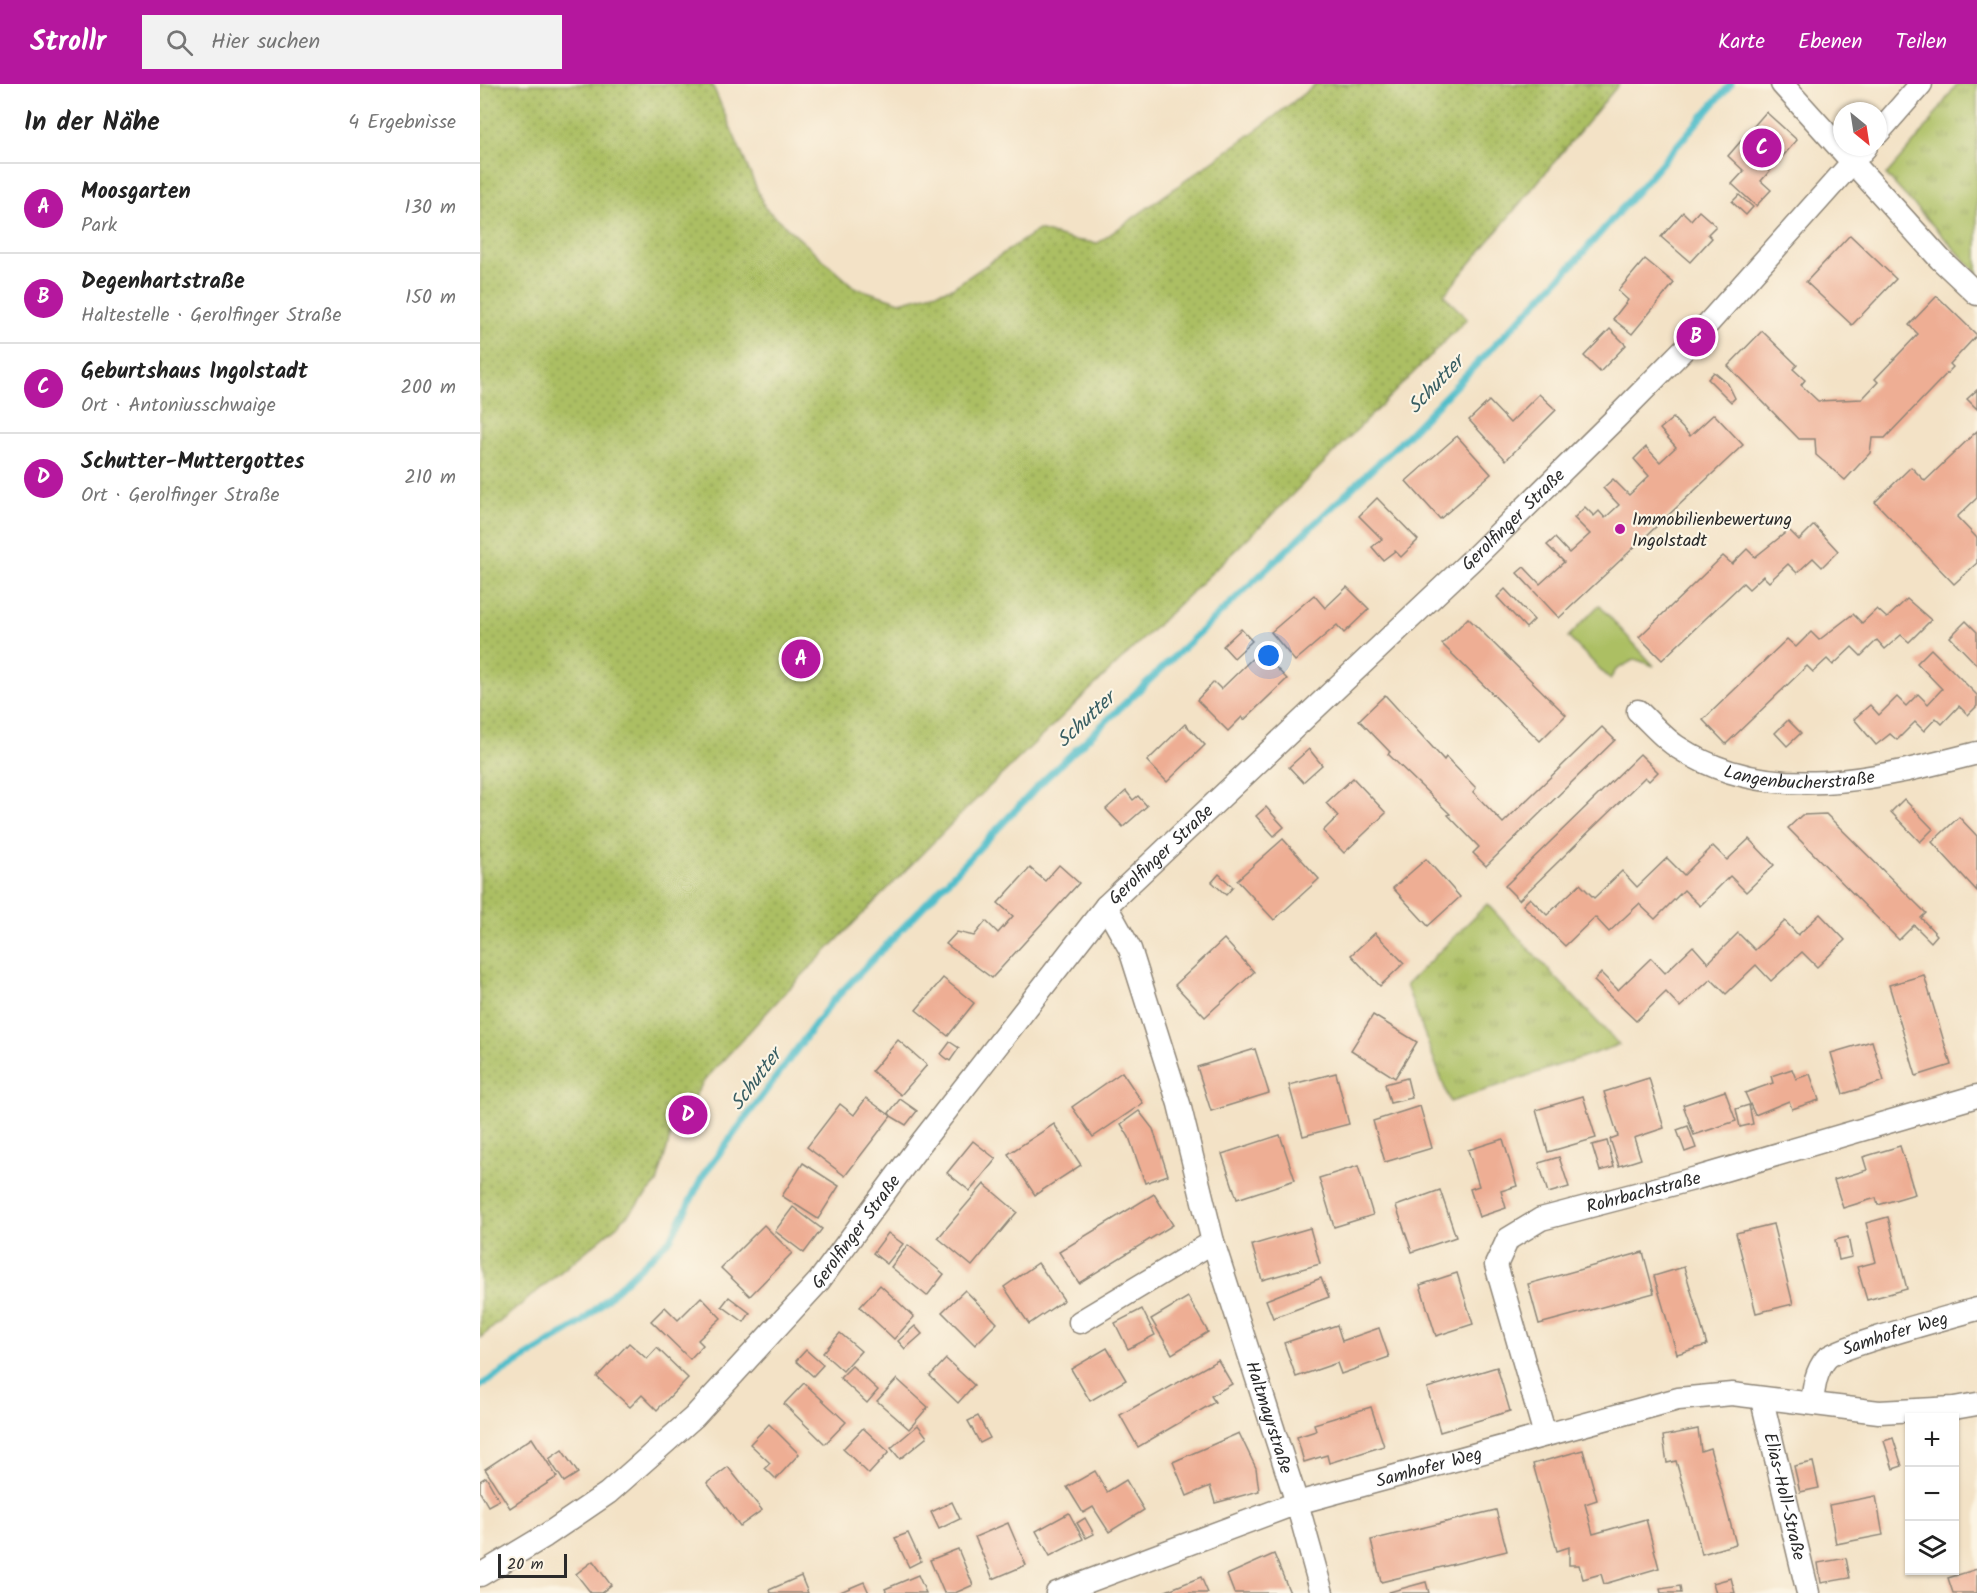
<!DOCTYPE html>
<html lang="de">
<meta charset="utf-8">
<style>
body{margin:0;font-family:Kalam,sans-serif;background:#f2f2f2;color:#222}
.controls{position:absolute;right:18px;bottom:18px;display:grid;overflow:hidden;border-radius:0px;box-shadow:0 2px 4px #0004}
.controls button{width:54px;height:54px;display:grid;place-items:center;padding:0;border:0;border-bottom:2px solid #e0e0e0;background:#fff;color:#222;font:30px sans-serif}
.compass{position:absolute;left:1353px;top:18px;width:54px;height:54px;border-radius:50%;background:#fff;box-shadow:0 2px 4px #0004;rotate:150deg}
.scale{position:absolute;left:18px;bottom:15px;width:69px;box-sizing:border-box;padding-left:6px;border:3px solid #2b2b2b;border-top:0;font-size:16px;line-height:21px;white-space:nowrap;color:#2b2b2b;-webkit-text-stroke:4px #fcf5e5;paint-order:stroke}
.you{position:absolute;left:789px;top:572px;width:21px;height:21px;margin:-15px;border:4px solid #fff;border-radius:50%;background:#1a73e8;box-shadow:0 0 0 9px #1a73e833}
.badge{display:grid;place-items:center;width:39px;height:39px;border-radius:50%;background:#b5179e;color:#fff;font-size:20px;font-weight:700}
.pin{position:absolute;translate:-50% -50%;border:3px solid #fff;box-shadow:0 2px 6px #0006}
.list{margin:0;padding:0;list-style:none}
h2{display:flex;justify-content:space-between;align-items:center;height:78px;margin:0;padding:0 24px;font-size:26px}
h2 small{font-size:20px;font-weight:400;color:#767676}
.list li{display:grid;grid-template-columns:39px 1fr auto;gap:18px;align-items:center;box-sizing:border-box;height:90px;padding:0 24px;border-top:2px solid #e0e0e0}
.list b{display:block;font-size:22px;white-space:nowrap}
.list p{margin:0;font-size:20px;white-space:nowrap;color:#767676}
.list em{font-size:20px;font-style:normal;color:#767676}
.icon{flex:none;width:33px;height:33px;fill:none;stroke:currentColor;stroke-width:2;stroke-linecap:round;stroke-linejoin:round}
.map{position:relative;flex:none;width:1497px;height:1509px;overflow:hidden}
header{display:flex;align-items:center;gap:36px;box-sizing:border-box;height:84px;padding:0 30px;background:#b5179e;color:#fff}
header strong{font-size:28px}
nav{display:flex;gap:33px;margin-inline-start:auto;font-size:21px}
.search{width:420px;height:54px;background:#f2f2f2;display:flex;align-items:center;gap:15px;box-sizing:border-box;padding:0 21px;border-radius:0px;color:#767676;font-size:22px}
main{display:flex}
aside{flex:1;background:#fff}
.map>svg:first-child{display:block}
</style>
<header>
<strong>Strollr</strong>
<div class="search"><svg class="icon" aria-label="search" viewBox="0 0 24 24"><circle cx="10" cy="10" r="6"/><path d="M15 15l6 6"/></svg>Hier suchen</div>
<nav><a>Karte</a><a>Ebenen</a><a>Teilen</a></nav>
</header>
<main>
<aside>
<h2>In der Nähe<small>4 Ergebnisse</small></h2>
<ul class="list">
<li><span class="badge">A</span><div><b>Moosgarten</b><p>Park</p></div><em>130 m</em></li>
<li><span class="badge">B</span><div><b>Degenhartstraße</b><p>Haltestelle · Gerolfinger Straße</p></div><em>150 m</em></li>
<li><span class="badge">C</span><div><b>Geburtshaus Ingolstadt</b><p>Ort · Antoniusschwaige</p></div><em>200 m</em></li>
<li><span class="badge">D</span><div><b>Schutter-Muttergottes</b><p>Ort · Gerolfinger Straße</p></div><em>210 m</em></li>
</ul>
</aside>
<div class="map">
<svg width="1497" height="1509" viewBox="0 0 1497 1509">
<defs>
<pattern id="park-tufts" width="24" height="20" patternUnits="userSpaceOnUse" patternTransform="scale(1.5)"><rect width="24" height="20" fill="#acbf63"/><path d="M3 7l-1-3M5 7V3M7 7l1-3M15 17l-1-3M17 17v-4M19 17l1-3" fill="none" stroke="#8c9b52"/></pattern>
<pattern id="garden-dots" width="8" height="8" patternUnits="userSpaceOnUse" patternTransform="scale(1.5)"><rect width="8" height="8" fill="#acbf63"/><path d="M2 2h.1M6 6h.1" fill="none" stroke="#8c9b52" stroke-width="1.8" stroke-linecap="round"/></pattern>
</defs>
<rect width="100%" height="100%" fill="#fcf5e5"/>
<filter id="ink" filterUnits="userSpaceOnUse"><feTurbulence type="fractalNoise" baseFrequency=".0167" numOctaves="2"/><feDisplacementMap in="SourceGraphic" scale="12" xChannelSelector="R" yChannelSelector="G"/><feConvolveMatrix kernelMatrix="1 2 1 2 8 2 1 2 1" color-interpolation-filters="sRGB"/></filter>
<filter id="wash" filterUnits="userSpaceOnUse"><feTurbulence type="fractalNoise" baseFrequency=".008" numOctaves="4" result="noise"/><feDisplacementMap in="SourceGraphic" scale="24" xChannelSelector="R" yChannelSelector="G"/><feGaussianBlur stdDeviation="1.35" result="paint"/><feColorMatrix in="noise" values="0 0 0 0 0 0 0 0 0 0 0 0 0 0 0 0 0 1.4 0 .05"/><feComposite in="paint" operator="in"/></filter>
<g filter="url(#wash)">
<rect width="100%" height="100%" fill="#f3e2c6"/>
<polygon fill="#acbf63" stroke="#6c7547" stroke-width="1.5" points="1119,521 1174,582 1155,575 1136,586 1130,595 1088,553"/>
<g fill="url(#park-tufts)" stroke="#6c7547" stroke-width="1.5">
<polygon points="1477,0 1497,0 1497,189 1406,91 1439,53"/>
<polygon points="1007,820 1139,961 970,1018 926,901"/>
</g>
<polygon fill="url(#garden-dots)" stroke="#6c7547" stroke-width="1.5" points="0,0 232,0 285,124 374,203 420,218 472,204 558,146 593,156 618,159 786,39 836,0 1139,0 964,211 987,235 798,425 485,726 300,914 224,997 191,1050 177,1099 139,1140 0,1254"/>
<g fill="none" stroke-linecap="round" stroke-linejoin="round">
<polyline stroke="#51beca" stroke-width="7" points="0,1302 102,1238 191,1154 224,1090 351,919 565,695 926,353 1094,179 1251,0"/>
</g>
<g id="blocks">
<g fill="#eeae94">
<polygon points="1286,28 1317,56 1281,97 1291,106 1276,122 1252,100 1264,87 1248,72"/>
<polygon points="1259,111 1273,123 1266,131 1252,118"/>
<polygon points="1219,127 1236,142 1228,150 1232,154 1210,178 1181,153 1203,128 1211,136"/>
<polygon points="1370,151 1416,195 1372,241 1326,198"/>
<polygon points="1165,175 1194,199 1152,250 1133,235 1148,216 1138,207"/>
<polygon points="1457,212 1497,251 1470,280 1473,283 1405,354 1392,354 1390,369 1365,396 1336,371 1335,355 1319,355 1248,282 1282,247 1317,281 1313,285 1325,296 1321,301 1338,317 1382,315 1398,298 1395,295 1438,250 1429,241"/>
<polygon points="1130,245 1146,261 1120,288 1104,272"/>
<polygon points="1234,288 1248,300 1255,314 1251,318 1228,295"/>
<polygon points="1497,306 1497,325 1487,315"/>
<polygon points="1059,310 1076,326 1026,376 989,336 1009,317 1030,339"/>
<polygon points="1234,330 1263,361 1079,534 1037,489 1044,483 1060,500 1084,478 1067,461 1075,454 1089,469 1110,450 1094,434 1105,423 1114,432 1119,427 1125,434 1139,421 1123,404 1133,395 1149,411 1169,392 1154,375 1166,363 1180,378 1196,363 1180,345 1193,334 1210,352"/>
<polygon points="1497,347 1497,414 1477,433 1497,454 1497,479 1474,500 1395,418 1431,383 1445,397"/>
<polygon points="977,352 1011,390 960,435 926,397"/>
<polygon points="897,414 938,456 921,473 915,467 903,476 892,463 902,455 879,432"/>
<polygon points="1334,441 1358,467 1342,483 1333,474 1317,489 1308,480 1289,498 1283,492 1269,505 1263,499 1182,576 1159,553 1243,472 1252,480 1267,465 1275,473 1309,446 1319,456"/>
<polygon points="867,503 889,525 864,549 857,541 815,577 791,548 834,511 845,524"/>
<polygon points="1025,505 1054,536 1046,544 1017,513"/>
<polygon points="1427,515 1451,536 1429,558 1421,551 1405,565 1397,556 1381,572 1372,563 1353,581 1347,575 1333,588 1327,582 1246,660 1223,636 1307,555 1316,563 1331,548 1339,556 1373,530 1382,539 1397,525 1407,534"/>
<polygon points="988,534 1086,631 1060,657 962,560"/>
<polygon points="1486,537 1497,548 1497,581 1470,553"/>
<polygon points="761,545 772,557 754,574 743,562"/>
<polygon points="1451,565 1497,611 1497,622 1488,631 1479,622 1462,640 1456,634 1444,647 1435,638 1417,656 1410,650 1396,661 1374,635 1390,621 1399,631 1417,613 1426,622 1438,610 1448,620 1462,605 1437,579"/>
<polygon points="780,567 807,595 764,636 762,633 748,647 717,616 734,598 741,605"/>
<polygon points="905,611 964,676 966,673 996,704 993,708 1023,739 1122,643 1135,656 1006,782 993,769 999,763 968,731 970,730 908,670 910,668 879,636"/>
<polygon points="1308,636 1321,649 1307,662 1295,649"/>
<polygon points="705,640 725,661 687,698 667,677"/>
<polygon points="829,665 842,681 823,698 809,683"/>
<polygon points="1160,670 1178,688 1169,697 1165,693 1039,816 1025,802"/>
<polygon points="873,694 906,729 864,769 843,747 858,732 846,719"/>
<polygon points="646,707 653,716 658,712 667,722 643,743 626,725"/>
<polygon points="1424,715 1453,745 1440,758 1411,728"/>
<polygon points="786,723 804,743 794,752 776,732"/>
<polygon points="1346,730 1446,829 1441,834 1457,851 1451,858 1434,841 1419,856 1308,744 1322,731"/>
<polygon points="1479,733 1497,752 1497,807 1452,758"/>
<polygon points="803,755 839,795 794,836 757,796"/>
<polygon points="1269,755 1294,781 1266,808 1250,792 1220,822 1204,806 1175,835 1159,820 1129,848 1115,833 1085,862 1043,821 1050,814 1067,831 1100,800 1114,814 1142,787 1157,803 1187,774 1204,791 1233,762 1247,776"/>
<polygon points="946,775 980,813 948,842 913,804"/>
<polygon points="579,781 599,799 512,894 466,860 477,848 494,852 506,837 518,849 533,832 518,819 550,784 565,797"/>
<polygon points="739,790 753,803 746,811 732,798"/>
<polygon points="1340,830 1365,856 1337,883 1322,868 1291,897 1276,881 1246,910 1231,895 1200,923 1186,908 1156,937 1114,897 1121,889 1138,906 1171,874 1185,889 1213,862 1228,879 1258,849 1275,866 1305,837 1318,851"/>
<polygon points="895,849 924,879 900,902 871,871"/>
<polygon points="744,855 774,888 725,933 695,901"/>
<polygon points="1444,891 1471,981 1436,992 1409,901"/>
<polygon points="463,894 494,919 468,952 436,926"/>
<polygon points="893,931 937,958 915,994 871,966"/>
<polygon points="418,956 447,981 421,1011 392,987"/>
<polygon points="1392,957 1404,997 1363,1010 1351,969"/>
<polygon points="470,958 479,964 470,977 461,970"/>
<polygon points="775,965 789,1009 731,1027 717,983"/>
<polygon points="1312,985 1316,995 1330,990 1339,1016 1312,1025 1309,1017 1275,1031 1265,1009 1293,999 1291,992"/>
<polygon points="642,988 663,1019 613,1053 592,1023"/>
<polygon points="856,989 869,1040 823,1052 809,1001"/>
<polygon points="927,994 932,1014 910,1019 905,1000"/>
<polygon points="1169,994 1184,1044 1154,1054 1161,1075 1139,1082 1130,1055 1138,1052 1124,1008"/>
<polygon points="1245,1007 1256,1037 1214,1051 1203,1021"/>
<polygon points="1103,1012 1116,1054 1068,1068 1056,1026"/>
<polygon points="386,1014 411,1032 409,1029 420,1015 437,1027 426,1041 411,1032 365,1092 327,1063 360,1020 374,1031"/>
<polygon points="1269,1021 1273,1040 1260,1043 1256,1025"/>
<polygon points="940,1022 952,1064 905,1078 893,1037"/>
<polygon points="659,1027 673,1045 688,1091 665,1099 649,1053 641,1040"/>
<polygon points="574,1040 601,1081 555,1111 528,1070"/>
<polygon points="1208,1042 1216,1064 1205,1068 1197,1046"/>
<polygon points="800,1051 815,1096 757,1115 742,1070"/>
<polygon points="1023,1055 1037,1102 1021,1107 1026,1124 999,1133 990,1105 999,1102 988,1066"/>
<polygon points="493,1057 516,1075 490,1107 467,1089"/>
<polygon points="1127,1057 1134,1083 1120,1087 1112,1061"/>
<polygon points="1420,1062 1435,1110 1398,1121 1396,1114 1363,1124 1354,1096 1387,1086 1383,1073"/>
<polygon points="1079,1073 1089,1103 1068,1109 1059,1079"/>
<polygon points="323,1079 359,1102 338,1135 302,1112"/>
<polygon points="878,1082 893,1131 854,1143 839,1094"/>
<polygon points="504,1100 537,1128 492,1182 458,1154"/>
<polygon points="960,1106 976,1153 932,1168 916,1122"/>
<polygon points="674,1110 693,1141 599,1199 579,1168"/>
<polygon points="313,1123 342,1145 324,1169 295,1147"/>
<polygon points="1408,1133 1427,1205 1387,1216 1377,1183 1396,1178 1386,1139"/>
<polygon points="1293,1140 1313,1220 1276,1229 1256,1149"/>
<polygon points="284,1141 312,1169 270,1212 241,1184"/>
<polygon points="830,1144 840,1180 782,1196 772,1161"/>
<polygon points="408,1149 423,1160 407,1180 393,1169"/>
<polygon points="1368,1153 1372,1173 1359,1176 1355,1156"/>
<polygon points="428,1161 464,1190 447,1212 411,1183"/>
<polygon points="1163,1168 1174,1209 1059,1240 1048,1200"/>
<polygon points="558,1179 584,1216 549,1240 524,1203"/>
<polygon points="1204,1183 1227,1261 1197,1270 1174,1192"/>
<polygon points="977,1189 993,1240 956,1252 940,1201"/>
<polygon points="841,1194 849,1213 793,1234 786,1216"/>
<polygon points="400,1201 434,1233 414,1255 380,1223"/>
<polygon points="485,1206 517,1239 495,1261 462,1228"/>
<polygon points="221,1213 241,1234 218,1256 223,1261 210,1275 171,1237 185,1223 198,1236"/>
<polygon points="249,1213 270,1229 264,1238 242,1222"/>
<polygon points="708,1213 728,1248 692,1270 671,1235"/>
<polygon points="662,1225 675,1251 648,1265 635,1239"/>
<polygon points="857,1241 862,1257 899,1244 909,1273 861,1290 857,1279 816,1293 804,1259"/>
<polygon points="435,1242 442,1250 425,1265 418,1257"/>
<polygon points="360,1249 381,1267 363,1287 343,1269"/>
<polygon points="149,1259 167,1275 177,1264 208,1294 177,1326 162,1311 150,1323 117,1293"/>
<polygon points="627,1264 646,1296 610,1317 591,1285"/>
<polygon points="326,1266 343,1281 333,1292 316,1277"/>
<polygon points="466,1275 494,1301 478,1319 450,1292"/>
<polygon points="738,1276 752,1300 731,1312 735,1318 658,1363 640,1331"/>
<polygon points="372,1282 398,1306 387,1319 360,1294"/>
<polygon points="1017,1283 1030,1327 960,1348 947,1304"/>
<polygon points="417,1295 448,1323 429,1345 397,1317"/>
<polygon points="324,1299 366,1338 345,1360 304,1320"/>
<polygon points="891,1323 904,1362 849,1379 847,1371 824,1378 817,1353 836,1347 834,1340"/>
<polygon points="498,1332 510,1354 500,1359 488,1337"/>
<polygon points="289,1340 319,1370 296,1395 285,1384 290,1379 270,1360"/>
<polygon points="438,1341 447,1353 420,1375 411,1364"/>
<polygon points="383,1344 409,1368 389,1390 363,1365"/>
<polygon points="1218,1345 1221,1367 1230,1364 1256,1460 1222,1470 1196,1377 1187,1379 1183,1352"/>
<polygon points="759,1349 776,1384 779,1407 735,1419 730,1402 707,1412 693,1378"/>
<polygon points="52,1354 77,1393 30,1424 5,1385"/>
<polygon points="1413,1354 1422,1382 1413,1385 1404,1357"/>
<polygon points="82,1366 98,1389 84,1398 69,1375"/>
<polygon points="1103,1366 1117,1416 1105,1420 1113,1450 1166,1435 1179,1484 1124,1500 1121,1490 1103,1495 1099,1481 1089,1481 1089,1463 1077,1467 1053,1380"/>
<polygon points="1333,1378 1339,1404 1320,1408 1314,1382"/>
<polygon points="248,1383 282,1426 260,1442 227,1399"/>
<polygon points="615,1387 627,1408 646,1396 664,1426 629,1448 613,1423 603,1429 587,1403"/>
<polygon points="6,1393 19,1416 8,1422 0,1408 0,1397"/>
<polygon points="1396,1412 1403,1451 1356,1460 1349,1421"/>
<polygon points="472,1418 480,1435 459,1445 451,1428"/>
<polygon points="1016,1426 1027,1467 901,1498 891,1456"/>
<polygon points="589,1429 603,1455 570,1472 556,1447"/>
<polygon points="605,1434 614,1450 606,1454 597,1439"/>
<polygon points="528,1439 546,1481 513,1495 495,1453"/>
<polygon points="428,1449 441,1477 429,1483 415,1454"/>
<polygon points="478,1465 493,1501 475,1509 464,1509 450,1476"/>
<polygon points="794,1470 810,1509 754,1509 747,1491"/>
<polygon points="1366,1474 1370,1494 1341,1499 1338,1479"/>
<polygon points="113,1477 131,1501 121,1509 111,1509 96,1490"/>
<polygon points="1497,1485 1497,1509 1473,1509 1468,1494"/>
<polygon points="438,1491 446,1509 407,1509 405,1505"/>
<polygon points="321,1492 328,1509 290,1509 289,1506"/>
<polygon points="721,1493 728,1509 681,1509"/>
<polygon points="1251,1494 1255,1509 1236,1509 1233,1499"/>
<polygon points="384,1498 389,1509 358,1509"/>
<polygon points="946,1498 949,1509 909,1509 909,1508"/>
<polygon points="1200,1502 1201,1509 1181,1509 1180,1505"/>
</g>
</g>
</g>
<g filter="url(#ink)">
<use href="#blocks" fill-opacity="0" stroke="#8f8678" stroke-width="1.5"/>
<g fill="none" stroke-linecap="round" stroke-linejoin="round">
<defs>
<g id="minor">
<polyline points="1302,0 1460,175 1497,210"/>
<polyline points="1398,49 1441,0"/>
<path id="s1" d="M1158,627C1171,639 1184,655 1199,664C1290,723 1399,694 1497,669"/>
<path id="s2" d="M626,822L650,865L699,1020L733,1158L817,1419L842,1509"/>
<polyline points="600,1238 733,1158"/>
<path id="s3" d="M1282,1316L1328,1509"/>
<path id="s4" d="M1332,1318C1334,1302 1336,1287 1346,1275C1356,1263 1474,1232 1497,1225"/>
<path id="s5" d="M1065,1351L1016,1181L1028,1155L1061,1135L1217,1094L1497,1012"/>
<path id="s6" d="M0,1491L65,1452L128,1409L214,1333L339,1197L441,1059L626,822L997,471L1134,336L1216,253L1386,63"/>
<path id="s7" d="M577,1509L817,1419L1198,1315L1252,1310L1399,1328L1474,1324L1497,1320"/>
</g>
</defs>
<use href="#minor" stroke="#8f8678" stroke-width="25"/>
<use href="#minor" stroke="#fff" stroke-width="22"/>
</g>
</g>
<circle fill="#b5179e" stroke="#fcf5e5" stroke-width="2" cx="1140" cy="445" r="6"/>
<g text-anchor="middle" stroke-width="4.5" stroke-linejoin="round" paint-order="stroke">
<g font-size="18" fill="#2b2b2b" stroke="#fcf5e5">
<text dy="6" stroke="none"><textPath href="#s6" startOffset="1485">Gerolfinger Straße</textPath></text>
<text dy="6" stroke="none"><textPath href="#s1" startOffset="182">Langenbucherstraße</textPath></text>
<text dy="6" stroke="none"><textPath href="#s6" startOffset="999">Gerolfinger Straße</textPath></text>
<text dy="6" stroke="none"><textPath href="#s5" startOffset="350">Rohrbachstraße</textPath></text>
<text dy="6" stroke="none"><textPath href="#s6" startOffset="513">Gerolfinger Straße</textPath></text>
<text dy="6" stroke="none"><textPath href="#s4" startOffset="120">Samhofer Weg</textPath></text>
<text dy="6" stroke="none"><textPath href="#s2" startOffset="538">Haltmayrstraße</textPath></text>
<text dy="6" stroke="none"><textPath href="#s7" startOffset="393">Samhofer Weg</textPath></text>
<text dy="6" stroke="none"><textPath href="#s3" startOffset="99">Elias-Holl-Straße</textPath></text>
</g>
<g font-size="18" fill="#2b2b2b" stroke="#fcf5e5" text-anchor="start">
<text x="1152" y="441">Immobilienbewertung<tspan x="1152" dy="21">Ingolstadt</tspan></text>
</g>
<g font-size="20" font-style="italic" fill="#385e63" stroke="#fcf5e5">
<text transform="translate(955 300) rotate(-46)" y="7">Schutter</text>
<text transform="translate(605 635) rotate(-43)" y="7">Schutter</text>
<text transform="translate(275 995) rotate(-53)" y="7">Schutter</text>
</g>
</g>
</svg>
<div class="controls">
<button>+</button>
<button>−</button>
<button><svg class="icon" aria-label="layers" viewBox="0 0 24 24"><path d="M12 4l9 5-9 5-9-5zM3 14l9 5 9-5"/></svg></button>
</div>
<svg class="compass" viewBox="-18 -18 36 36"><path d="M0-13l5 13h-10z" fill="#e53935"/><path d="M0 13l5-13h-10z" fill="#767676"/></svg>
<div class="scale">20 m</div>
<div class="you"></div>
<div class="pin badge" style="left:321px;top:575px">A</div>
<div class="pin badge" style="left:1216px;top:253px">B</div>
<div class="pin badge" style="left:1282px;top:64px">C</div>
<div class="pin badge" style="left:208px;top:1031px">D</div>
</div>
</main>
